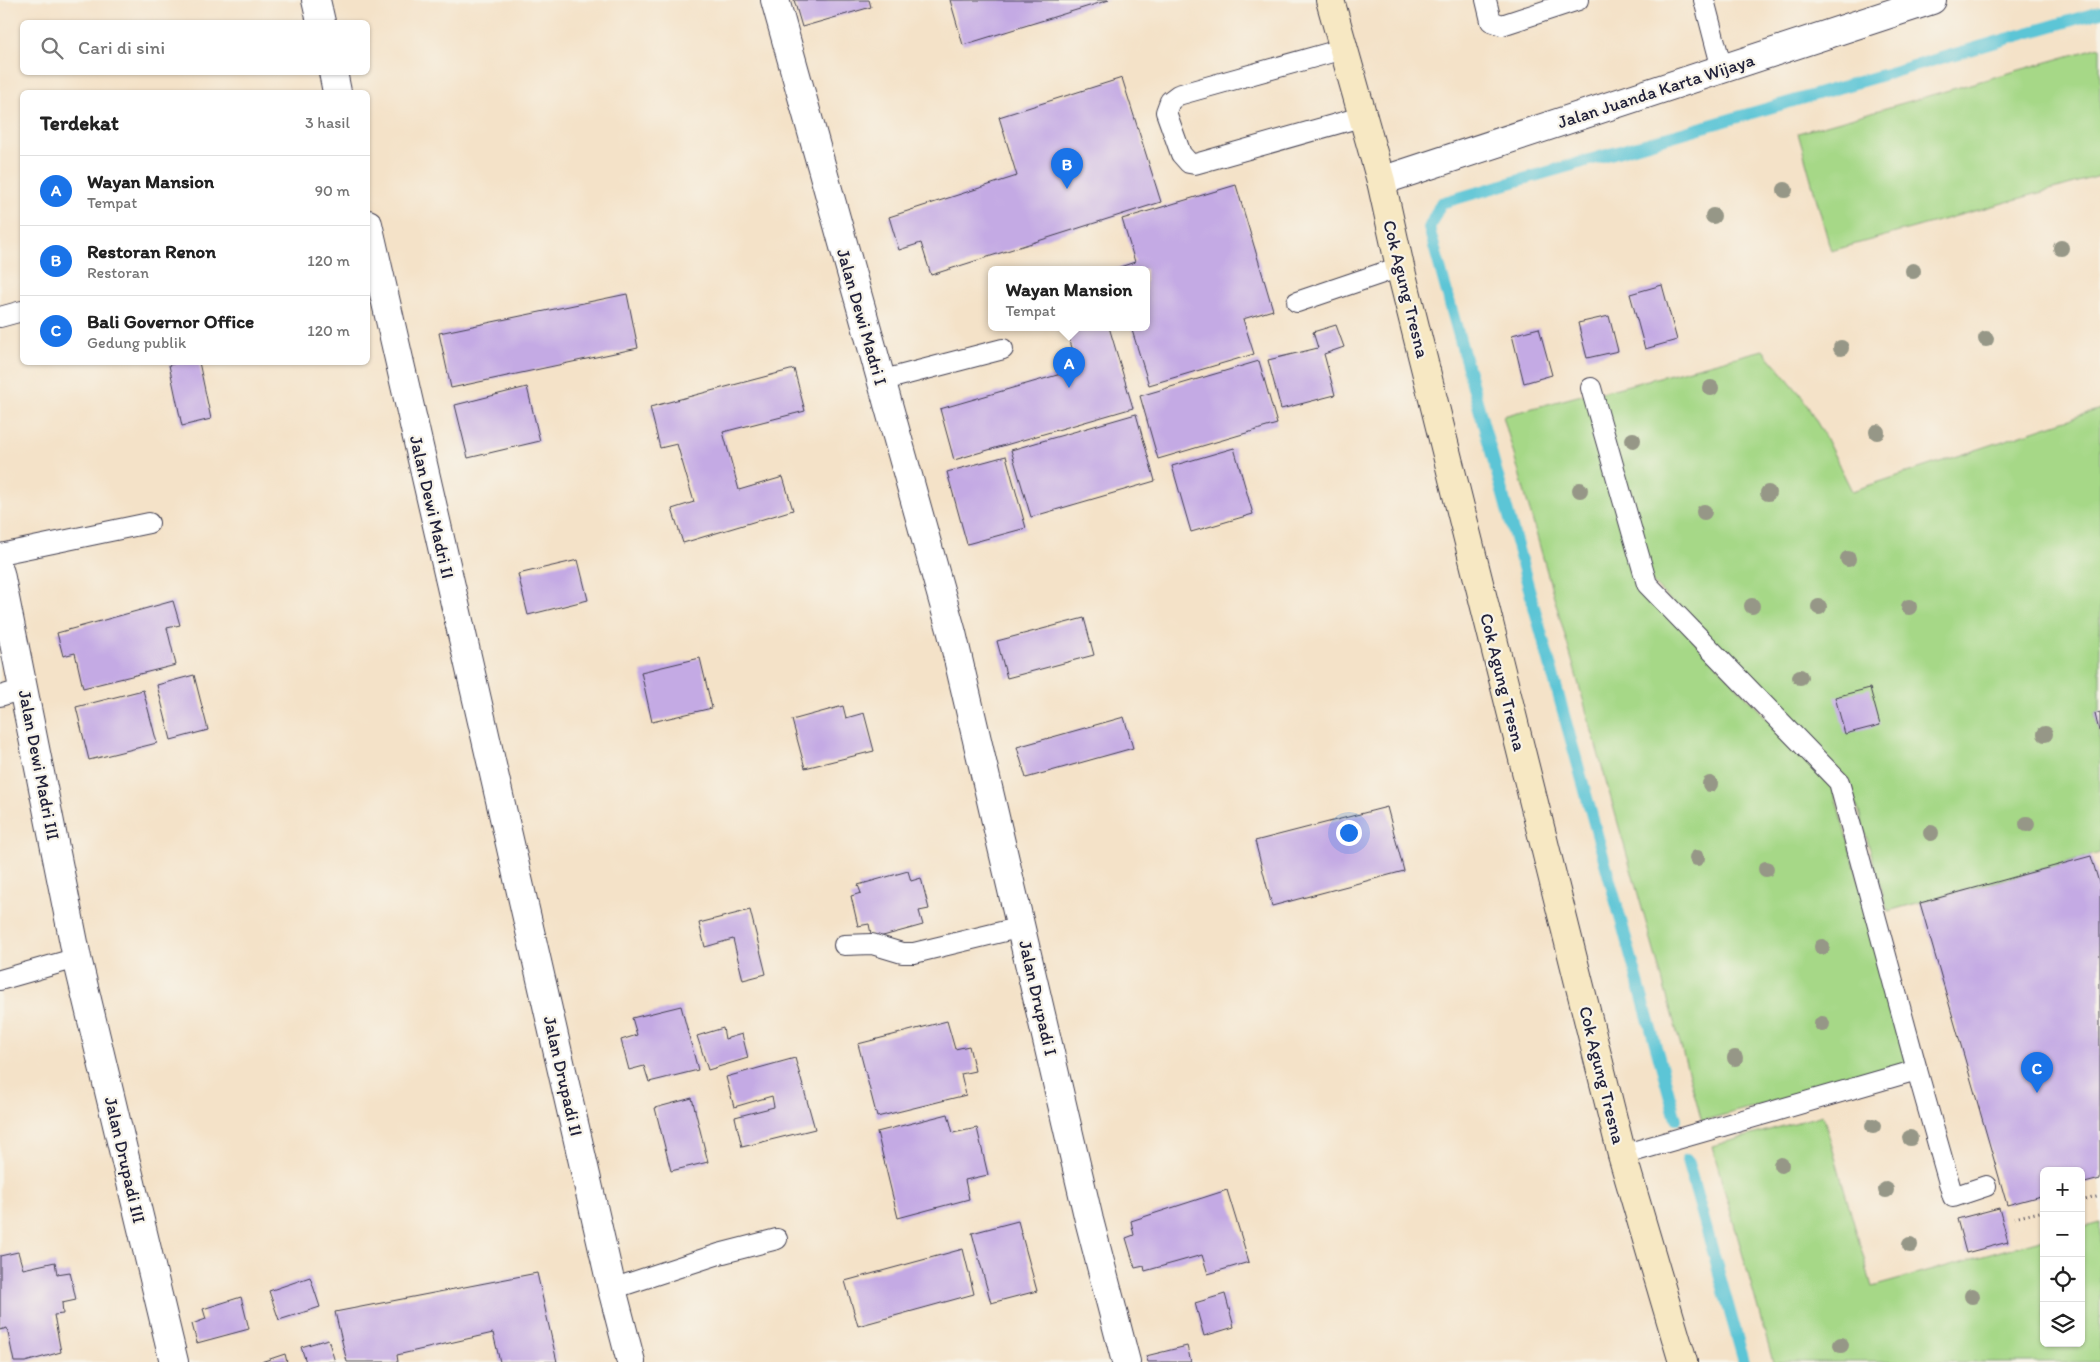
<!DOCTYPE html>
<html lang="id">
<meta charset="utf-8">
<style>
body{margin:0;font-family:Itim,sans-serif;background:#f6f6f6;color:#222}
.controls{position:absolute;right:15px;bottom:15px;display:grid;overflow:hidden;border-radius:8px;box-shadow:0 1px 4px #0004}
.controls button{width:45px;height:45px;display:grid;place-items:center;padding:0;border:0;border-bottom:1px solid #e0e0e0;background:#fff;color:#222;font:25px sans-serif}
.you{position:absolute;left:1348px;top:832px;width:18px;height:18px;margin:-12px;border:4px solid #fff;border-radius:50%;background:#1a73e8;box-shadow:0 0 0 8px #1a73e833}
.badge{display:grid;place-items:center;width:32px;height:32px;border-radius:50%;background:#1a73e8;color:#fff;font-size:16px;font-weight:700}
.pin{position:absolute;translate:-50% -41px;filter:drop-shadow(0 1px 2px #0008)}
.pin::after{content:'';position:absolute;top:26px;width:18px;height:15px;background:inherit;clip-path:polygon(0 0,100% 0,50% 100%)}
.popup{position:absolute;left:988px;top:266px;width:162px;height:65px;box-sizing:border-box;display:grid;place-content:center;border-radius:8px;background:#fff;filter:drop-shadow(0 1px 4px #0005);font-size:16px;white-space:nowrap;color:#767676}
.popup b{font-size:19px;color:#222}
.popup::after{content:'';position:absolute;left:50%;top:100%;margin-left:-10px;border:10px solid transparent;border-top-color:#fff}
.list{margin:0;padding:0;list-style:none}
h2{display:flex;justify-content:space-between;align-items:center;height:65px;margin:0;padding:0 20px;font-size:21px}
h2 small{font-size:16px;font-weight:400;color:#767676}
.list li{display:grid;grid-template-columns:32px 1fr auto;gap:15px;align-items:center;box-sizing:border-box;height:70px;padding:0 20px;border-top:1px solid #e0e0e0}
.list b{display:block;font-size:19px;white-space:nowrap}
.list p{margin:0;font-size:16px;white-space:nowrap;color:#767676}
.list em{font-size:16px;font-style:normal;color:#767676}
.icon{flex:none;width:28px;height:28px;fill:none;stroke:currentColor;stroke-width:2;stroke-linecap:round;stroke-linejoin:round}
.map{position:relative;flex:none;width:2100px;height:1362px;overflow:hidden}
.search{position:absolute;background:#fff;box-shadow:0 1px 4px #0004;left:20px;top:20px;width:350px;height:55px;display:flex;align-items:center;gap:12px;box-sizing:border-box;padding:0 18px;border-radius:8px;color:#767676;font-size:19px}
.panel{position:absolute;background:#fff;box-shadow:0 1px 4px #0004;left:20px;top:90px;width:350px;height:275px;border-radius:8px}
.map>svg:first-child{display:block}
</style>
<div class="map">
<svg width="2100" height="1362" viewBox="0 0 2100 1362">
<rect width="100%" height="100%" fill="#f7f3e8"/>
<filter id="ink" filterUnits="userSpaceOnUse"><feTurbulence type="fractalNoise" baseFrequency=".02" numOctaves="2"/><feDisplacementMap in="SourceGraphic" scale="10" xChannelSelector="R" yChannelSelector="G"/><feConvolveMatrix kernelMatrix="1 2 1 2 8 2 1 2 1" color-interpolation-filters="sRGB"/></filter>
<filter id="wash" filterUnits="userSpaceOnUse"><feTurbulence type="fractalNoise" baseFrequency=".0096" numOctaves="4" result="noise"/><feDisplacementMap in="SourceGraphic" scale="20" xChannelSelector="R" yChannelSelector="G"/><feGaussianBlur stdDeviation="1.12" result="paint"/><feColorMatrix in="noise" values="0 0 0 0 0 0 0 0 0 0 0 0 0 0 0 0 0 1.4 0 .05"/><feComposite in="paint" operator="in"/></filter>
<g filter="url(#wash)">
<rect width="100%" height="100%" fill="#f4e2c8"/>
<g fill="#a6d887" stroke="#647d61">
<polygon points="2100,47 2100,176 1831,251 1798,133"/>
<polygon points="1763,350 1801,395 1822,431 1852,491 2100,409 2100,712 2095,714 2100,734 2100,853 1888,911 1850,781 1652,582 1598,393"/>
<polygon points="1589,393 1643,586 1833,789 1910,1063 1702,1121 1503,416"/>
<polygon points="1823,1115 1872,1287 2044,1239 2044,1343 2081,1343 2081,1228 2100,1223 2100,1362 1773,1362 1712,1146"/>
</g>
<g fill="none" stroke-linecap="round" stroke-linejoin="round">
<g stroke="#5bc5d6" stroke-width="12">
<polyline points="1676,1119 1429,228 1441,203 2100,12"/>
<polyline points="1687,1160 1744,1362"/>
</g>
</g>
<g id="blocks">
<g fill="#c4aae4">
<polygon points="794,0 869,0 871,7 802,27"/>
<polygon points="950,0 1109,0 963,45"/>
<polygon points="1122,78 1161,202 931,275 921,243 899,250 889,217 1017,176 999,117"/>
<polygon points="1236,185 1273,310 1243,319 1254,354 1149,385 1131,327 1146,327 1146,269 1114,269 1135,262 1122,219"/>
<polygon points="1662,285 1677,340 1645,349 1630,294"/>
<polygon points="627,294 638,348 451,388 439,333"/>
<polygon points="1609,316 1618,351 1587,358 1578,323"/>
<polygon points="1336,325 1344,347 1324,354 1335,395 1281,409 1268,360 1318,348 1313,332"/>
<polygon points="1066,327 1109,327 1133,408 954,460 940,409 1078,369"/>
<polygon points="1539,328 1552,375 1524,383 1512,335"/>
<polygon points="1259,361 1277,424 1158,459 1140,396"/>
<polygon points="180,362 199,362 211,419 182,426 169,365"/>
<polygon points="794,369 805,411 723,432 739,490 783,477 793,510 683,543 672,509 694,502 677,444 660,448 650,407"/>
<polygon points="527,387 540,441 468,458 455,405"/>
<polygon points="1136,414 1155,481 1031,517 1011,450"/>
<polygon points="1234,448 1253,514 1191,532 1172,466"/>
<polygon points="1006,456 1026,528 967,544 947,472"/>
<polygon points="578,560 588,600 528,615 518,574"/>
<polygon points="173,601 180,625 167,628 176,665 83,688 75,653 63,656 57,633"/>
<polygon points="1084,618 1094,655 1007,678 997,641"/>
<polygon points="700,658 712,708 652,722 641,672"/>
<polygon points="194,675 208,730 171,740 157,685"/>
<polygon points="1870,688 1880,725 1845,734 1835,697"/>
<polygon points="143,690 157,743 89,760 76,707"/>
<polygon points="843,706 846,718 864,713 874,751 805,768 792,720"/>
<polygon points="2100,712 2100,731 2099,731 2095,714"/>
<polygon points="1124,717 1133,748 1026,778 1017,747"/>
<polygon points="1387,807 1404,871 1272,906 1255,841"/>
<polygon points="2091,856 2100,886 2100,1179 2081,1184 2081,1171 2044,1171 2044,1195 2007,1205 1920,903"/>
<polygon points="908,871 911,881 921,878 929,909 919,911 923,925 872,939 869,924 858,926 851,896 861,893 858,885"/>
<polygon points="750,910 766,974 743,980 733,939 705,947 699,923"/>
<polygon points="681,1006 698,1070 649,1082 644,1066 629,1070 621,1040 637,1035 632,1018"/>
<polygon points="947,1021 955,1049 969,1046 975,1071 961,1074 966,1095 877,1117 858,1044"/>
<polygon points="723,1028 725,1039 742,1034 748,1058 708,1070 697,1036"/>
<polygon points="795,1058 815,1129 742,1147 735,1117 774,1107 772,1096 734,1107 726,1077"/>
<polygon points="692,1098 708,1162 671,1171 655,1108"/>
<polygon points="948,1114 953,1133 977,1128 988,1175 965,1180 969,1199 898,1218 877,1132"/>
<polygon points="1227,1190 1249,1262 1208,1274 1202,1255 1145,1271 1144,1266 1135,1268 1126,1238 1134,1235 1131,1221"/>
<polygon points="1999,1208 2008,1242 1966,1253 1957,1219"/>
<polygon points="1018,1221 1037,1291 991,1303 972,1233"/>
<polygon points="963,1249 974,1294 858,1326 845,1281"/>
<polygon points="18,1252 23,1269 55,1262 57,1274 70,1272 76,1300 62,1303 63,1314 54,1315 61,1352 25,1362 14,1362 7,1328 0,1330 0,1256"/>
<polygon points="537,1273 557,1362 500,1362 493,1333 397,1355 398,1362 347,1362 335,1312"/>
<polygon points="310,1277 320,1307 279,1320 269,1291"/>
<polygon points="1225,1294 1234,1327 1204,1336 1195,1303"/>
<polygon points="241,1297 249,1329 197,1343 192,1324 206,1319 203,1309"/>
<polygon points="328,1339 335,1362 306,1362 301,1347"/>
<polygon points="1187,1346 1191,1362 1148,1362 1146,1356"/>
<polygon points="285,1354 287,1362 261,1362"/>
</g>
</g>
</g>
<g filter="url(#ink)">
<use href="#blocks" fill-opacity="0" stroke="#423f50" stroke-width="1"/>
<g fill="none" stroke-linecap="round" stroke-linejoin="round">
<defs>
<g id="service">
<polyline points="1486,0 1491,21 1502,25 1578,0"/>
<polyline points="1704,0 1722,69"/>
<polyline points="1343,49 1178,95 1170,101 1166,112 1181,154 1189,163 1195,164 1361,117"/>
<polyline points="1297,302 1400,267"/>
<polyline points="0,317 22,311"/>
<polyline points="880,381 1003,349"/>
<polyline points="1591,388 1647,584 1839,782 1917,1070"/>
<polyline points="0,554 149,523"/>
<polyline points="0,696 24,689"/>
<polyline points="844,945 872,944 902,953 914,953 1022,927"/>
<polyline points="0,980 77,958"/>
<polyline points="1622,1155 1917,1070 1953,1197 1986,1186"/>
<polyline points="612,1289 719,1254 777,1239"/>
</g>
<g id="minor">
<polyline points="316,0 321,22"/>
<polyline points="775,0 952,633 1089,1220 1126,1362"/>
<polyline points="333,72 337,92"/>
<polyline points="1381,181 1932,0"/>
<polyline points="368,224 612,1289 631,1362"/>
<polyline points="0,573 77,958 174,1362"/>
</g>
<polyline id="secondary" points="1330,0 1381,181 1400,267 1622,1155 1683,1362"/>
</defs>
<use href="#service" stroke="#423f50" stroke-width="22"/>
<use href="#minor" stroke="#423f50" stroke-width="30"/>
<use href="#secondary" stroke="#423f50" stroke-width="30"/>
<g stroke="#423f50" stroke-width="3" stroke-dasharray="1 4" stroke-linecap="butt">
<polyline points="2081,1201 2100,1196"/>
<polyline points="2014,1218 2044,1211"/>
</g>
<use href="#service" stroke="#fff" stroke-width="20"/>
<use href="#minor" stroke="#fff" stroke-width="28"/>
<use href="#secondary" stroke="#f7e8c3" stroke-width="28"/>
</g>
<g fill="#969787">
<circle cx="1785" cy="190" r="8"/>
<circle cx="1713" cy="216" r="8"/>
<circle cx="2061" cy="248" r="8"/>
<circle cx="1913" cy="271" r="8"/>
<circle cx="1986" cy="339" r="8"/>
<circle cx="1841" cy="348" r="8"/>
<circle cx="1711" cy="388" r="8"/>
<circle cx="1877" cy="432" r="8"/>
<circle cx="1633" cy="440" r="8"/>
<circle cx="1580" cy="490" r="8"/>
<circle cx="1768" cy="493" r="8"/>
<circle cx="1704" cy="512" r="8"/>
<circle cx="1848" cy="559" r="8"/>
<circle cx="1752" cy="606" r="8"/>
<circle cx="1819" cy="607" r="8"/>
<circle cx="1909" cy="607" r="8"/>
<circle cx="1800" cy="677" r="8"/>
<circle cx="2045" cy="734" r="8"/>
<circle cx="1710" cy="784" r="8"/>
<circle cx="2027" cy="824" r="8"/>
<circle cx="1931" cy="833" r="8"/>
<circle cx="1697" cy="858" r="8"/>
<circle cx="1766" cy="869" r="8"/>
<circle cx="1822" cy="947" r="8"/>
<circle cx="1822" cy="1024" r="8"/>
<circle cx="1735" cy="1058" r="8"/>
<circle cx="1873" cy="1126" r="8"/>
<circle cx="1910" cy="1138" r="8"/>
<circle cx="1781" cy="1165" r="8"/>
<circle cx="1886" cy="1190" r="8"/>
<circle cx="1910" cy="1245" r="8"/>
<circle cx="1972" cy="1296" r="8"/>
<circle cx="1841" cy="1345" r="8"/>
</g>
</g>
<g text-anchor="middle" stroke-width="4.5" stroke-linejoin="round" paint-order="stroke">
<g font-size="18" fill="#22223b" stroke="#f7f3e8">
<text transform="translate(1656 91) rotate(-18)" y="6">Jalan Juanda Karta Wijaya</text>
<text transform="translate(1406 289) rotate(76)" y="6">Cok Agung Tresna</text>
<text transform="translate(862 317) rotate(74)" y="6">Jalan Dewi Madri I</text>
<text transform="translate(432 507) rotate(77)" y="6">Jalan Dewi Madri II</text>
<text transform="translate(1503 682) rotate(76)" y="6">Cok Agung Tresna</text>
<text transform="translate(39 765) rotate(79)" y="6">Jalan Dewi Madri III</text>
<text transform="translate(1038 998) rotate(77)" y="6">Jalan Drupadi I</text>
<text transform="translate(1602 1075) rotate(76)" y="6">Cok Agung Tresna</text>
<text transform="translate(563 1076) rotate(77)" y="6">Jalan Drupadi II</text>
<text transform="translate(125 1160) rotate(77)" y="6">Jalan Drupadi III</text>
</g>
</g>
</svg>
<div class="controls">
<button>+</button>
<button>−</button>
<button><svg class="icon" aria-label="locate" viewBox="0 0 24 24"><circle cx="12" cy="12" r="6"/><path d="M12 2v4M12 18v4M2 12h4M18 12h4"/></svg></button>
<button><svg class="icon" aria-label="layers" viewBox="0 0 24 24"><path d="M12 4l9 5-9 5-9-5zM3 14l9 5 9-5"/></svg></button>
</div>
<div class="you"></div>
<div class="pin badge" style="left:1069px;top:388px">A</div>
<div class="popup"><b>Wayan Mansion</b>Tempat</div>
<div class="pin badge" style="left:1067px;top:189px">B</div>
<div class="pin badge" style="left:2037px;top:1093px">C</div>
<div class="search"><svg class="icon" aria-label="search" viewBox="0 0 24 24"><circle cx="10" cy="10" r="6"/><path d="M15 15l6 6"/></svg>Cari di sini</div>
<section class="panel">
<h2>Terdekat<small>3 hasil</small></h2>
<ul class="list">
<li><span class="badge">A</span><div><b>Wayan Mansion</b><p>Tempat</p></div><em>90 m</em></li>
<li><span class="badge">B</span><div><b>Restoran Renon</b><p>Restoran</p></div><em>120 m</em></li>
<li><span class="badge">C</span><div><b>Bali Governor Office</b><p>Gedung publik</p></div><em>120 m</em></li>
</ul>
</section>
</div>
